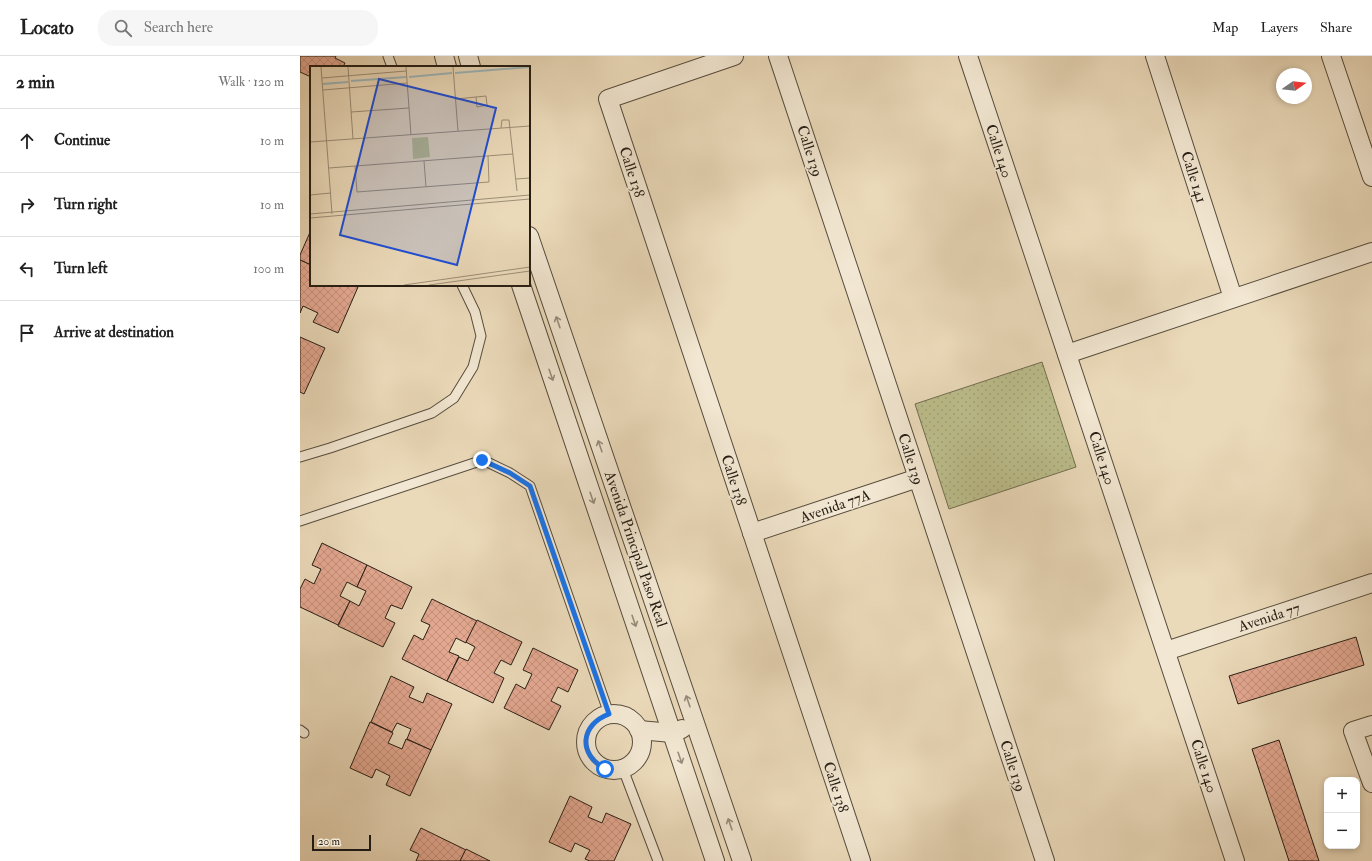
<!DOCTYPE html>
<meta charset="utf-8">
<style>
body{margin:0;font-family:"IM FELL Double Pica",serif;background:#f6f6f6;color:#222}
.controls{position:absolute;right:12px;bottom:12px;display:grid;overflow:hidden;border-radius:8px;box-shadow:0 2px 6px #0003}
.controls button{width:36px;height:36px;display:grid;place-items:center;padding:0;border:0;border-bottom:1px solid #e0e0e0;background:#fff;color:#222;font:20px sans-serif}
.compass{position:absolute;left:976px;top:12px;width:36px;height:36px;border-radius:50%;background:#fff;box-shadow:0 2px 6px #0003;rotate:76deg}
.scale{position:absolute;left:12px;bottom:10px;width:59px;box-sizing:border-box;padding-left:4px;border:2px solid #261e14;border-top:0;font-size:11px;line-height:14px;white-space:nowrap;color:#261e14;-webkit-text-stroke:3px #f2e7d2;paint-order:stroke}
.stop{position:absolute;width:12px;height:12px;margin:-9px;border:3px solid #1a73e8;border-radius:50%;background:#fff}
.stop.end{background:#1a73e8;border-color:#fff;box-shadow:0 1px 4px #0008}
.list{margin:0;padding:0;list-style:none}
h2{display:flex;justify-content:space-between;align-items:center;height:52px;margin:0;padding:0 16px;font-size:17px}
h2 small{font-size:13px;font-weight:400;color:#767676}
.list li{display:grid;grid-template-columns:26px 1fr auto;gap:12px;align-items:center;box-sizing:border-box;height:64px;padding:0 16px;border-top:1px solid #e0e0e0}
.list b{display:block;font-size:15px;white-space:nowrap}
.list em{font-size:13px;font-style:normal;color:#767676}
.icon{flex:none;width:22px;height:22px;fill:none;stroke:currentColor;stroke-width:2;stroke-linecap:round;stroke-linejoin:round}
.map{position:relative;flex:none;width:1072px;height:805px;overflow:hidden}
header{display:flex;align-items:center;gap:24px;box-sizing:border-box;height:56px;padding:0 20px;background:#fff;border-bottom:1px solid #e0e0e0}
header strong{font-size:19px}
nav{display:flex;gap:22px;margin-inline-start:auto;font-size:14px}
.search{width:280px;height:36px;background:#f6f6f6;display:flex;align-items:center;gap:10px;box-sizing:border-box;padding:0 14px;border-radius:16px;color:#767676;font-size:15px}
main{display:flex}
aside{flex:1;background:#fff}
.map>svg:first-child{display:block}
</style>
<header>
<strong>Locato</strong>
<div class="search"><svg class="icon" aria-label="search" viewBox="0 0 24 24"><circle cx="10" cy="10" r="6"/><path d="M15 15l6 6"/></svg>Search here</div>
<nav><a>Map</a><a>Layers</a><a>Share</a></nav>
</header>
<main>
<aside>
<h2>2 min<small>Walk · 120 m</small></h2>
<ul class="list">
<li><svg class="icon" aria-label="ahead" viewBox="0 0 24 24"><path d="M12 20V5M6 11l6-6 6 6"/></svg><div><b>Continue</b></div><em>10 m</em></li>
<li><svg class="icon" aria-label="right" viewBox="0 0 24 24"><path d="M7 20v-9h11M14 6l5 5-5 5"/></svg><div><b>Turn right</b></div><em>10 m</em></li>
<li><svg class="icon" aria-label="left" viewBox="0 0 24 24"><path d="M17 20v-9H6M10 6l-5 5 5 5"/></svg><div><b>Turn left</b></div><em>100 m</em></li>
<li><svg class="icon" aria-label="arrive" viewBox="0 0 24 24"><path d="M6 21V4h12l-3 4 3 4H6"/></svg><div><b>Arrive at destination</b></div></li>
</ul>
</aside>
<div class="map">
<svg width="1072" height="805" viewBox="0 0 1072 805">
<defs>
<pattern id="park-dots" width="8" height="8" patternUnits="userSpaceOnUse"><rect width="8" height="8" fill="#bcbe8c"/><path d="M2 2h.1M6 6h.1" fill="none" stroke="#a1a378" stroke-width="1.8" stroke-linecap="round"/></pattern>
<pattern id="building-cross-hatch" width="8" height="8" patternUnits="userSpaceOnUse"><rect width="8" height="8" fill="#e4a891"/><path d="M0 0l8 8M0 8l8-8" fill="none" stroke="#c3907c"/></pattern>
</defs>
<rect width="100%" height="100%" fill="#ebdaba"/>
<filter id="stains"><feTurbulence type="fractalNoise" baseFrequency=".005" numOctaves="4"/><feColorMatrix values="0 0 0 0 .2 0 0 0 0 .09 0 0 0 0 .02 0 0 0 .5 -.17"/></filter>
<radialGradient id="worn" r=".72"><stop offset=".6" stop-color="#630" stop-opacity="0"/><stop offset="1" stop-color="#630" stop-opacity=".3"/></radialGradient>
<polygon fill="url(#park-dots)" stroke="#716e50" points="742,306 776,411 649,453 615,348"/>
<g fill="url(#building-cross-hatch)" stroke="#261e14">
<polygon points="0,0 36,0 35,2 45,7 43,11 11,11 11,21 0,16"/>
<polygon points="11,174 11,209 0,204 0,199"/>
<polygon points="0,204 11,209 11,229 27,229 29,230 30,229 53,229 58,231 38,277 13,266 18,257 3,250 0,257"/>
<polygon points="0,281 25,292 4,338 0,336"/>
<polygon points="22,487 67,509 57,531 47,526 40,540 50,545 38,569 0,551 0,533 5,523 14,528 21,513 12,509"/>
<polygon points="67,509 112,531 102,553 91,549 85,562 95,567 83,591 38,570 50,545 59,550 66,535 57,531"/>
<polygon points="132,543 177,565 166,587 156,582 149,596 159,600 147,625 102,603 114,579 123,584 130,569 121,565"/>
<polygon points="177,564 222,586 211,609 201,604 194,617 204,622 193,647 147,625 159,601 168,605 175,591 166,586"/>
<polygon points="1056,581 1064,609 938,648 929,620"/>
<polygon points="233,592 278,614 268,636 258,631 251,645 261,650 249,674 204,652 216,628 225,633 232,618 223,614"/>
<polygon points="91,620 114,631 109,641 123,647 127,637 152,648 131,694 107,683 111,673 97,667 92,676 71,666"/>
<polygon points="70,666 93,677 88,687 102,693 106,683 131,694 110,740 86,729 90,720 76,713 72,722 50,712"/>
<polygon points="979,684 1019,805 989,805 952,693"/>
<polygon points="270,740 292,751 288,761 302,767 306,757 331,768 314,805 290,805 285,803 290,794 275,787 271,796 249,786"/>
<polygon points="121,772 166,794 160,805 116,805 119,798 110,794"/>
<polygon points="166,793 190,805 160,805"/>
</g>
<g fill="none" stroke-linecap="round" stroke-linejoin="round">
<defs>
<g id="service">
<polyline points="88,0 92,11"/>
<polyline points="0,401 30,392 132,357 154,342 173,311 181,280 175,256 162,229"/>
<polyline points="0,465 183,404 210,417 230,430 309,658"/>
<polyline points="0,674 4,677"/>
<polyline points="323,713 358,805"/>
</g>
<g id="minor">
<polyline points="144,0 147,11"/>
<polyline points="168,0 171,11"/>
<polyline points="434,0 308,43 561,805"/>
<polyline points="478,0 745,805"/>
<polyline points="668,0 935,805"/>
<polyline points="855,0 933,242"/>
<polyline points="1031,0 1072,121"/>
<polyline points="229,180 442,805"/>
<polyline points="221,229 415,805"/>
<polyline points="767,298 1072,196"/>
<polyline points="452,477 618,422"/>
<polyline points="866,595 1072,527"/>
<circle cx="314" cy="686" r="28"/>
<polyline points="1072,669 1053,675 1072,727"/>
<polyline points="339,674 372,677 382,673"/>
</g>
</defs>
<use href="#service" stroke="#574d3e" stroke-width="11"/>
<use href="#minor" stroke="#574d3e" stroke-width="20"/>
<use href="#service" stroke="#f2e7d2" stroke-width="9"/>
<use href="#minor" stroke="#f2e7d2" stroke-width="18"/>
</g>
<defs><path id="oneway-shaft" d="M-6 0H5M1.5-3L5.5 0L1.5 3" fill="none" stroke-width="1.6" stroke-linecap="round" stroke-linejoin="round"/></defs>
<g stroke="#968d7c">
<use href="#oneway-shaft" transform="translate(258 266) rotate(-109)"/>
<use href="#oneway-shaft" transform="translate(251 319) rotate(71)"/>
<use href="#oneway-shaft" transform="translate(300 390) rotate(-109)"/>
<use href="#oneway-shaft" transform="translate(292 442) rotate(71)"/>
<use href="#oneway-shaft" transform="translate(334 565) rotate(71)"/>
<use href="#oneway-shaft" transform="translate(388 645) rotate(-109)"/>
<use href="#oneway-shaft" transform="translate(380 702) rotate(71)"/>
<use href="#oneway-shaft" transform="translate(430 768) rotate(-109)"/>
</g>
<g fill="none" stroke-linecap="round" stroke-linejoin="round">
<path stroke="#1a73e8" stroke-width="5" d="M182,404L210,417L230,430L309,658C280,669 278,698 305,713"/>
</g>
<g text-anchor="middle" stroke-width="3" stroke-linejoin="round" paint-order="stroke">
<g font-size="15" fill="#261e14" stroke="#f2e7d2">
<text transform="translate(510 95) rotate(72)" y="5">Calle 139</text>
<text transform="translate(699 95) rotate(72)" y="5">Calle 140</text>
<text transform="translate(332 116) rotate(72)" y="5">Calle 138</text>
<text transform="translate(894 121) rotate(72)" y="5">Calle 141</text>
<text transform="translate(802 402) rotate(72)" y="5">Calle 140</text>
<text transform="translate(611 403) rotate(72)" y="5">Calle 139</text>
<text transform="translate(434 424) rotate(72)" y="5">Calle 138</text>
<text transform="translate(535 450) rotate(-19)" y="5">Avenida 77A</text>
<text transform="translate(336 493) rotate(71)" y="5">Avenida Principal Paso Real</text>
<text transform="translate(969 561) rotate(-18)" y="5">Avenida 77</text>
<text transform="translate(713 710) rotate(72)" y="5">Calle 139</text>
<text transform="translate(904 710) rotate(72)" y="5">Calle 140</text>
<text transform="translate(536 731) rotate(72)" y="5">Calle 138</text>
</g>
</g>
<g transform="translate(10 10)">
<rect width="220" height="220" fill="#ebdaba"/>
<path d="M118,71L120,91L103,93L102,72Z" fill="#bcbe8c"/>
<path fill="none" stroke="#9eb7bb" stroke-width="2" d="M145,7L220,1M99,11L142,7M41,15L96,11M13,18L38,16"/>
<path fill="none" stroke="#9c8f78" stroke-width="1" d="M11,1L22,148M38,1L43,73M96,1L101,69M143,1L148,65M12,12L96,5M13,24L97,17M146,33L176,30L177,39L167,41L166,31M41,46L99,42M191,62L192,54H199L207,125M0,76L220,60M114,95L116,121M45,100L47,126L60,125L179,116L178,90M19,102L203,88M206,113L220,112M0,129L21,127M0,148L220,129M0,152L220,133M94,219L220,201M119,219L220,205"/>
<path fill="#1d4ed8" fill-opacity="0.15" stroke="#1d4ed8" stroke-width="2" d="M69,13L186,42L147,199L30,169Z"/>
<rect width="220" height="220" fill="none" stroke="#261e14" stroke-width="2"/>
</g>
<rect width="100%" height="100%" filter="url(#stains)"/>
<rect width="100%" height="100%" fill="url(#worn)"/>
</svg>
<div class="controls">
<button>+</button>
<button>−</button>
</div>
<svg class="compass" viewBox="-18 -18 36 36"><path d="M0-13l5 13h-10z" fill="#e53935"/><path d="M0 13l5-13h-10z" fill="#767676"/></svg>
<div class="scale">20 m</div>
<div class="stop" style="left:305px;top:713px"></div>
<div class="stop end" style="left:182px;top:404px"></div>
</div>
</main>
